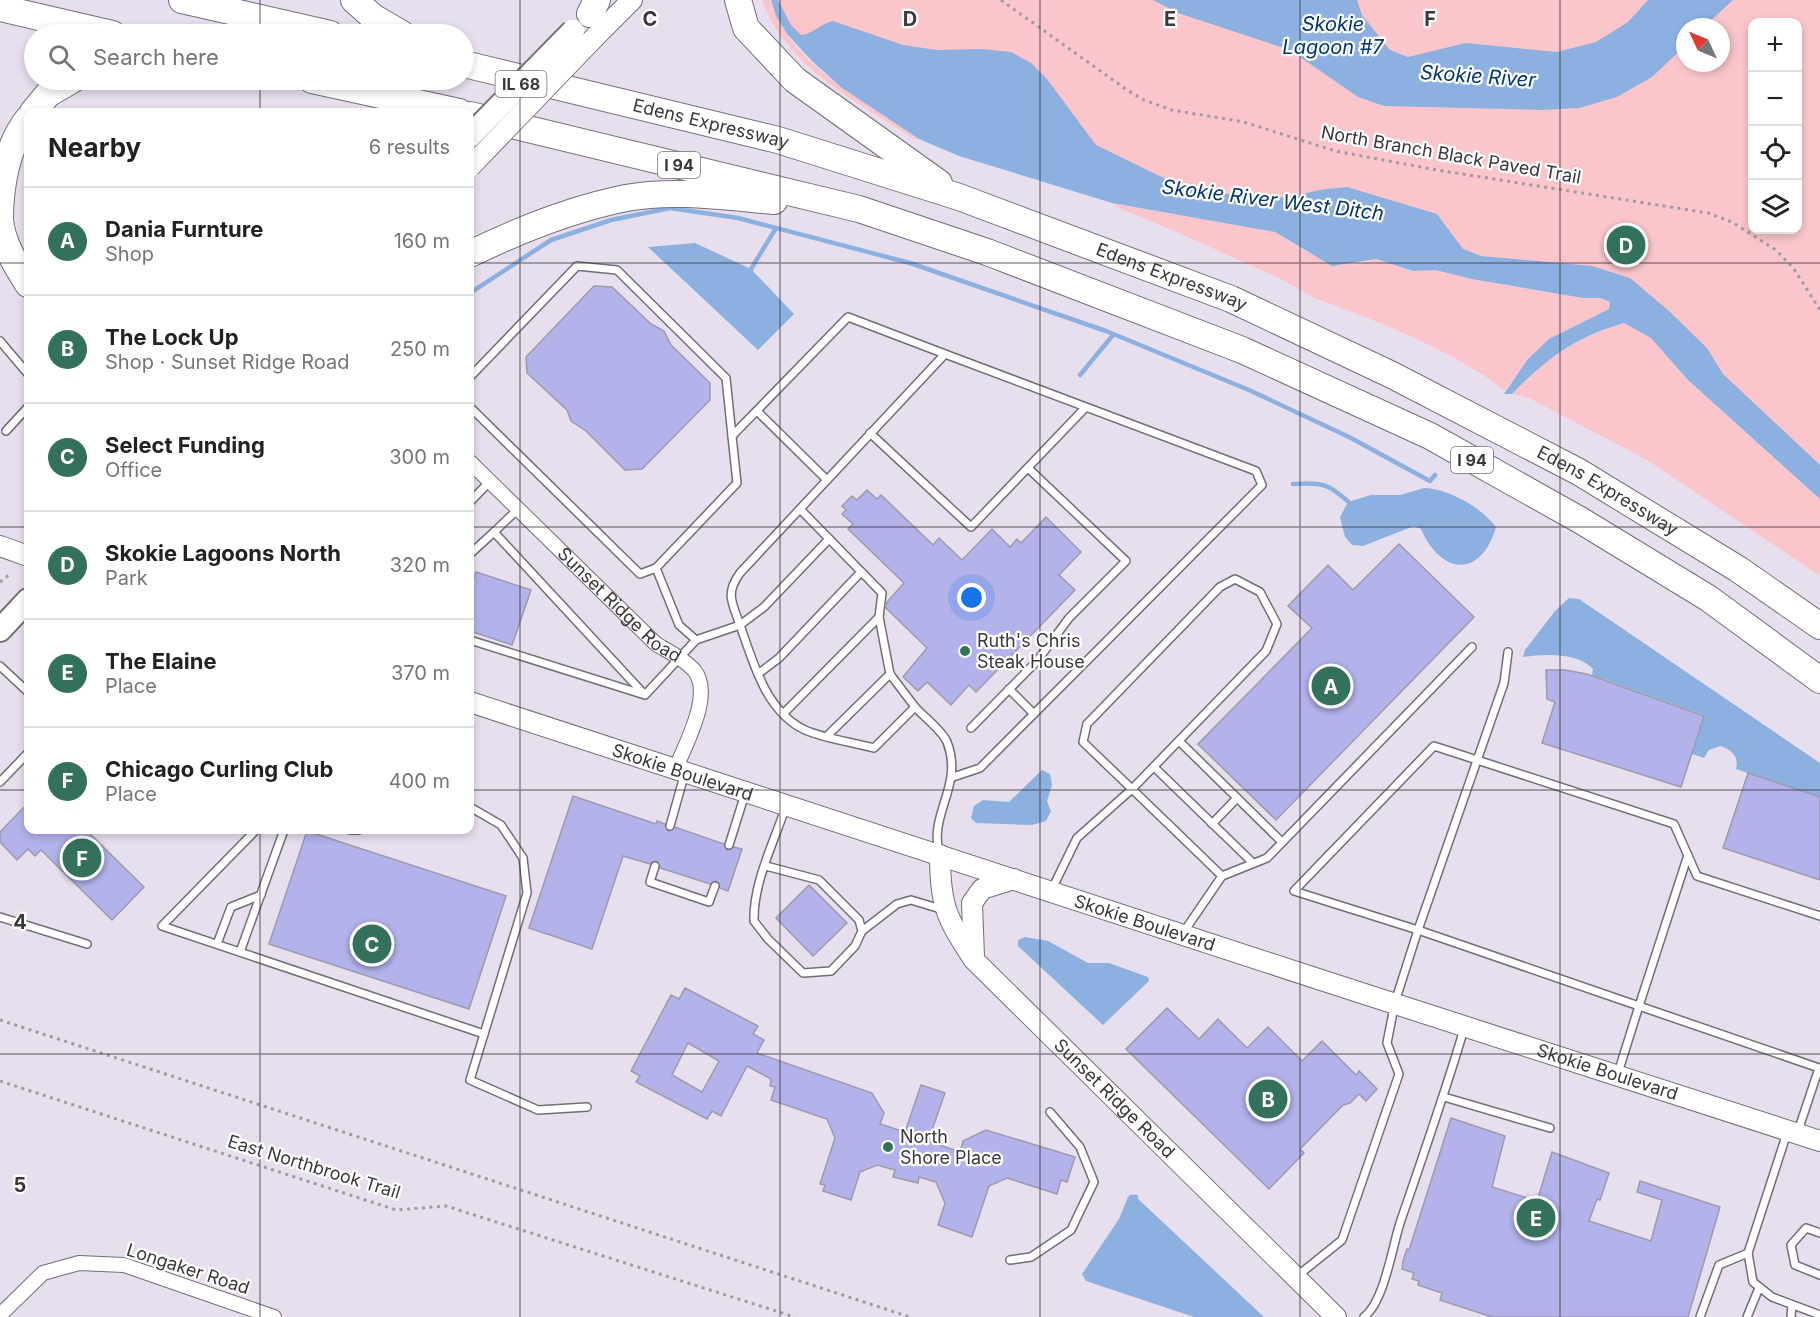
<!DOCTYPE html>
<meta charset="utf-8">
<style>
body{margin:0;font-family:Inter,sans-serif;background:#f6f6f6;color:#222}
.controls{position:absolute;right:18px;top:18px;display:grid;overflow:hidden;border-radius:12px;box-shadow:0 3px 9px #0003}
.controls button{width:54px;height:54px;display:grid;place-items:center;padding:0;border:0;border-bottom:2px solid #e0e0e0;background:#fff;color:#222;font:30px sans-serif}
.compass{position:absolute;left:1676px;top:18px;width:54px;height:54px;border-radius:50%;background:#fff;box-shadow:0 3px 9px #0003;rotate:314deg}
.you{position:absolute;left:972px;top:598px;width:21px;height:21px;margin:-15px;border:4px solid #fff;border-radius:50%;background:#1a73e8;box-shadow:0 0 0 9px #1a73e833}
.badge{display:grid;place-items:center;width:39px;height:39px;border-radius:50%;background:#34715c;color:#fff;font-size:20px;font-weight:700}
.pin{position:absolute;translate:-50% -50%;border:3px solid #fff;box-shadow:0 2px 6px #0006}
.list{margin:0;padding:0;list-style:none}
h2{display:flex;justify-content:space-between;align-items:center;height:78px;margin:0;padding:0 24px;font-size:26px}
h2 small{font-size:20px;font-weight:400;color:#767676}
.list li{display:grid;grid-template-columns:39px 1fr auto;gap:18px;align-items:center;box-sizing:border-box;height:108px;padding:0 24px;border-top:2px solid #e0e0e0}
.list b{display:block;font-size:22px;white-space:nowrap}
.list p{margin:0;font-size:20px;white-space:nowrap;color:#767676}
.list em{font-size:20px;font-style:normal;color:#767676}
.icon{flex:none;width:33px;height:33px;fill:none;stroke:currentColor;stroke-width:2;stroke-linecap:round;stroke-linejoin:round}
.map{position:relative;flex:none;width:1820px;height:1317px;overflow:hidden}
.search{position:absolute;background:#fff;box-shadow:0 3px 9px #0003;left:24px;top:24px;width:450px;height:66px;display:flex;align-items:center;gap:15px;box-sizing:border-box;padding:0 21px;border-radius:33px;color:#767676;font-size:22px}
.panel{position:absolute;background:#fff;box-shadow:0 3px 9px #0003;left:24px;top:108px;width:450px;height:726px;border-radius:12px}
.map>svg:first-child{display:block}
</style>
<div class="map">
<svg width="1820" height="1317" viewBox="0 0 1820 1317">
<rect width="100%" height="100%" fill="#e8dfee"/>
<g fill="#fac6cb" fill-rule="evenodd">
<path d="M762,0H771C783,59 873,107 919,139H914C857,101 786,68 762,0Z"/>
<path d="M774,0H1820V478L1612,281L1056,181L790,29ZM1752,22H1798V230H1752ZM1685,27H1721V63H1685Z"/>
<path d="M1112,203L1275,232L1308,253L1354,265L1376,259L1413,271L1435,270L1472,279L1583,298H1601L1611,303L1609,309L1527,360L1505,391C1459,353 1373,319 1317,299C1305,294 1294,285 1281,279C1229,256 1177,231 1123,210Z"/>
<path d="M1624,323L1651,338L1688,380L1820,499V576L1647,460L1529,398L1512,394C1547,358 1575,338 1624,323Z"/>
</g>
<g fill="#8cb0e0">
<path d="M771,0H778L791,25L801,35C813,34 821,23 833,21L903,45L937,50L982,49L1011,52L1031,63L1047,79L1096,145L1174,183L1202,192L1288,198L1319,190L1347,187L1437,214L1463,249L1481,256L1592,266L1630,278L1669,311L1707,348L1723,374L1820,465V499L1688,380L1651,338L1624,323C1575,337 1546,359 1512,394H1504L1527,360L1549,339L1609,309L1610,302L1601,298H1583L1472,279L1435,270L1413,271L1376,259L1332,266L1275,232L1112,203L959,156L919,139L842,88L812,61L787,34L776,16Z"/>
<polygon points="1153,0 1357,0 1362,15 1390,50 1408,57 1466,43 1557,52 1596,42 1628,22 1648,0 1733,0 1704,27 1685,27 1685,46 1652,77 1617,97 1579,108 1541,110 1384,106 1358,97 1290,50 1178,13"/>
<polygon points="695,243 751,269 794,314 758,350 648,247"/>
<path d="M1424,488C1448,488 1482,508 1496,527C1481,579 1441,575 1421,529L1414,526L1363,546L1352,545L1345,537L1340,517L1348,502L1371,495H1400Z"/>
<path d="M1569,598L1579,599L1820,763V797L1736,769C1739,756 1732,750 1720,746L1709,750L1704,758L1692,754L1704,715L1592,675L1593,669C1578,652 1543,654 1523,657L1525,650L1555,611Z"/>
<polygon points="1042,770 1050,774 1052,785 1047,801 1051,811 1046,821 1032,825 976,823 971,818 974,806 983,800 1009,802"/>
<polygon points="1025,937 1048,941 1088,963 1109,963 1148,977 1149,981 1103,1025 1018,946 1018,940"/>
<polygon points="1128,1197 1136,1197 1264,1317 1194,1317 1086,1281 1082,1274 1119,1219"/>
</g>
<g fill="none" stroke-linecap="round" stroke-linejoin="round">
<g stroke="#8cb0e0" stroke-width="4.5">
<polyline points="751,269 776,228"/>
<polyline points="470,293 551,240 611,220 670,208 738,218 910,263 1106,331 1249,390 1349,437 1430,481 1435,475"/>
<polyline points="1080,375 1113,335"/>
<path d="M1293,484C1324,482 1329,484 1352,505"/>
<polyline points="1131,1197 1136,1197"/>
</g>
</g>
<g fill="#b3b2eb" stroke="#9b9bab" stroke-width="1.5" fill-rule="evenodd">
<polygon points="594,286 612,287 651,324 664,331 671,345 710,383 710,400 642,469 625,470 586,431 571,421 567,410 527,373 526,357"/>
<polygon points="867,490 877,499 881,495 933,545 939,538 962,560 992,529 1010,547 1017,539 1021,543 1046,517 1081,552 1059,575 1075,590 976,692 969,685 951,705 927,682 918,691 903,677 927,648 886,608 887,602 904,583 848,529 853,524 842,514 846,510 842,506 852,496 857,500"/>
<polygon points="1399,544 1474,617 1276,820 1198,744 1312,628 1288,606 1328,565 1353,590"/>
<polygon points="476,572 531,590 512,645 470,631 470,589"/>
<polygon points="1546,670 1565,670 1587,674 1704,716 1681,787 1542,743 1555,702 1547,699"/>
<polygon points="1748,773 1820,797 1820,880 1723,848"/>
<polygon points="573,796 656,824 657,821 665,824 668,831 675,827 724,844 727,850 734,847 742,849 728,891 720,888 716,881 710,884 660,868 657,861 650,864 623,856 592,949 529,928"/>
<polygon points="28,803 28,830 86,830 144,887 112,920 41,850 35,856 28,849 17,860 0,842 0,832"/>
<polygon points="307,831 506,896 469,1009 269,944"/>
<polygon points="809,885 847,923 813,956 776,918"/>
<path d="M685,988L758,1026L753,1034L764,1040L757,1053L872,1093L884,1113L880,1124L905,1132L921,1085L945,1093L928,1141L960,1152L963,1141L986,1130L1075,1157L1067,1182L1061,1180L1057,1194L1007,1178L989,1186L972,1237L938,1225L945,1203L936,1182L919,1177L918,1183L893,1177L895,1170L877,1165L860,1172L851,1200L823,1191L825,1185L820,1184L835,1138L827,1119L771,1100L775,1087L770,1086L771,1079L747,1066L721,1116L712,1111L707,1119L636,1082L640,1076L631,1071L671,995L679,999ZM688,1043L719,1061L702,1092L672,1075Z"/>
<polygon points="1167,1008 1199,1039 1218,1019 1247,1048 1268,1027 1302,1061 1322,1041 1356,1075 1359,1071 1377,1089 1366,1101 1359,1094 1350,1103 1343,1105 1300,1149 1304,1153 1269,1189 1126,1049"/>
<polygon points="1451,1118 1505,1136 1492,1187 1537,1201 1552,1152 1609,1173 1600,1200 1597,1199 1589,1221 1651,1241 1662,1200 1637,1192 1640,1181 1720,1207 1688,1317 1492,1317 1440,1300 1442,1293 1418,1285 1419,1281 1412,1279 1414,1273 1402,1269 1403,1261 1407,1249 1409,1250"/>
</g>
<g fill="none" stroke-linecap="round" stroke-linejoin="round">
<defs>
<g id="lane">
<polyline points="0,341 28,374"/>
<polyline points="470,377 577,266 617,270 726,378 732,436 848,317 945,354"/>
<polyline points="470,407 640,574 656,568 679,625 696,640"/>
<polyline points="757,411 827,480"/>
<polyline points="6,431 28,407"/>
<polyline points="870,433 971,527 1085,408"/>
<polyline points="470,502 490,481"/>
<polyline points="800,509 882,593 879,617 890,674 915,707"/>
<polyline points="494,532 518,509"/>
<path d="M829,539L764,607L740,625C732,602 725,594 740,573L945,354L1256,471L1262,485L980,768L953,777"/>
<polyline points="470,554 494,532 643,693"/>
<polyline points="656,568 737,483 732,436"/>
<polygon points="1235,579 1260,592 1277,624 1266,651 1132,789 1083,742 1087,724 1220,587"/>
<path d="M470,640L645,695L696,640L740,625C753,662 766,712 805,730C826,739 852,742 874,748L915,707C924,717 942,730 947,742C964,785 929,813 939,852"/>
<polyline points="1508,652 1504,683 1418,930 1639,1006 1618,1073"/>
<polyline points="0,666 28,692"/>
<polyline points="758,674 779,658 861,572"/>
<polyline points="1009,689 1034,714"/>
<polyline points="784,713 879,617"/>
<polyline points="971,728 1037,661 1069,618 1126,561 1028,468"/>
<polyline points="827,736 890,674"/>
<polyline points="1179,741 1282,842"/>
<polyline points="1154,767 1253,863"/>
<polyline points="0,782 28,753"/>
<polyline points="470,807 501,825 523,858 527,893 484,1034"/>
<polyline points="1212,824 1237,798"/>
<polyline points="670,826 684,776"/>
<polyline points="256,830 162,926 484,1034 470,1080 538,1110 587,1107"/>
<polyline points="350,830 359,830"/>
<polyline points="729,845 745,794"/>
<polyline points="1688,855 1639,1006 1819,1068 1798,1131"/>
<polyline points="655,866 650,882 709,902 715,886"/>
<path d="M766,866L819,880L859,920L862,931L855,946L831,971L803,973L768,939L754,921C753,884 773,844 785,809"/>
<polyline points="1051,891 1077,838 1132,789 1222,876"/>
<polyline points="0,917 87,944"/>
<polyline points="862,931 897,904 911,900 944,910"/>
<polyline points="1183,933 1222,876 1267,858 1472,647"/>
<polyline points="217,944 231,907 261,895"/>
<polyline points="240,952 284,830"/>
<polyline points="1444,1097 1550,1128"/>
<polyline points="1787,1133 1748,1253 1753,1282 1772,1297 1820,1315"/>
<polyline points="1820,1233 1806,1228 1791,1245 1795,1265 1820,1275"/>
<polyline points="1010,1260 1031,1257 1071,1230 1094,1182 1080,1147 1050,1112"/>
<polyline points="1296,1277 1342,1240 1399,1074 1387,1043 1395,1002 1418,930 1294,891 1434,746 1674,824 1697,876 1820,916"/>
<path d="M1364,1317C1385,1301 1392,1246 1401,1220C1423,1156 1445,1093 1464,1029"/>
<polyline points="1700,1317 1719,1265 1748,1253"/>
<polyline points="1747,1317 1759,1288"/>
<polyline points="1791,1317 1792,1305"/>
</g>
<g id="street">
<path id="s1" d="M470,462L656,644C669,652 683,658 694,670C714,694 685,745 675,770"/>
<polyline points="0,1315 43,1273 79,1263 124,1265 274,1317"/>
</g>
<g id="secondary">
<polyline points="595,37 632,0"/>
<polyline points="0,546 28,556"/>
<path id="s2" d="M470,702C918,852 1370,995 1820,1141"/>
<path id="s3" d="M940,855C940,905 946,918 974,960L1336,1317"/>
<polyline points="974,957 972,903 982,889 1014,879"/>
</g>
<polyline id="primary" points="0,630 28,600"/>
<g id="highway">
<polyline points="182,0 330,34"/>
<polyline points="354,0 373,17 402,34"/>
<polyline points="738,0 746,28 795,80 939,183"/>
<polyline points="0,8 112,34"/>
<polyline points="590,14 597,0"/>
<path id="s4" d="M464,64L778,140L959,197L1231,299L1392,375L1579,472L1738,569L1820,626"/>
<polyline points="312,80 459,112"/>
<polyline points="33,112 48,94 72,80"/>
<polyline points="470,115 859,209 987,252 1242,350 1430,436 1580,520 1708,598 1820,680"/>
<path d="M28,119C7,145 0,186 0,220C2,243 16,265 28,284"/>
<path d="M470,254C519,230 572,209 626,198C674,189 726,197 774,201"/>
</g>
</defs>
<use href="#lane" stroke="#756c79" stroke-width="10"/>
<use href="#street" stroke="#756c79" stroke-width="16"/>
<use href="#secondary" stroke="#756c79" stroke-width="22"/>
<use href="#primary" stroke="#756c79" stroke-width="26"/>
<use href="#highway" stroke="#756c79" stroke-width="28"/>
<g stroke="#a19aa5" stroke-width="3" stroke-dasharray="3 4.5" stroke-linecap="butt">
<polyline points="1001,0 1127,90 1144,100 1172,110 1244,122 1335,151 1437,170 1708,213 1732,222 1776,250 1794,269 1820,310"/>
<polyline points="0,582 10,574"/>
<polyline points="0,1020 910,1317"/>
<polyline points="0,1081 396,1210 446,1206 795,1317"/>
</g>
<use href="#lane" stroke="#fff" stroke-width="7"/>
<use href="#street" stroke="#fff" stroke-width="14"/>
<use href="#secondary" stroke="#fff" stroke-width="20"/>
<use href="#primary" stroke="#fff" stroke-width="22"/>
<use href="#highway" stroke="#fff" stroke-width="26"/>
<defs>
<polyline id="secondary-bridge" points="470,167 595,37"/>
<polyline id="primary-bridge" points="470,136 573,31"/>
</defs>
<use href="#secondary-bridge" stroke="#756c79" stroke-width="22" stroke-linecap="butt"/>
<use href="#primary-bridge" stroke="#756c79" stroke-width="26" stroke-linecap="butt"/>
<use href="#secondary-bridge" stroke="#fff" stroke-width="20"/>
<use href="#primary-bridge" stroke="#fff" stroke-width="22"/>
</g>
<path fill="none" stroke="#3b373d" stroke-width="1.5" stroke-opacity="0.55" d="M260,0V34M520,0V1317M780,0V1317M1040,0V1317M1300,0V1317M1560,0V1317M260,80V112M0,263H28M470,263H1820M0,527H28M470,527H1820M0,790H28M470,790H1820M260,830V1317M0,1054H1820"/>
<g fill="#34715c" stroke="#fff" stroke-width="2">
<circle cx="965" cy="651" r="6"/>
<circle cx="888" cy="1147" r="6"/>
</g>
<g text-anchor="middle" stroke-width="4.5" stroke-linejoin="round" paint-order="stroke">
<g fill="#fff" stroke="#767377" stroke-width="1.5">
<rect x="495.5" y="71" width="51" height="26" rx="4.5"/>
<rect x="658" y="152" width="42" height="26" rx="4.5"/>
<rect x="1451" y="447" width="42" height="26" rx="4.5"/>
</g>
<g font-size="16" font-weight="bold" fill="#3b373d">
<text x="521" y="90">IL 68</text>
<text x="679" y="171">I 94</text>
<text x="1472" y="466">I 94</text>
</g>
<g font-size="18" fill="#3b373d" stroke="#fff">
<text dy="6" stroke="none"><textPath href="#s4" startOffset="254">Edens Expressway</textPath></text>
<text transform="translate(1451 155) rotate(10)" y="6">North Branch Black Paved Trail</text>
<text dy="6" stroke="none"><textPath href="#s4" startOffset="740">Edens Expressway</textPath></text>
<text dy="6" stroke="none"><textPath href="#s4" startOffset="1226">Edens Expressway</textPath></text>
<text dy="6" stroke="none"><textPath href="#s1" startOffset="207">Sunset Ridge Road</textPath></text>
<text dy="6" stroke="none"><textPath href="#s2" startOffset="224">Skokie Boulevard</textPath></text>
<text dy="6" stroke="none"><textPath href="#s2" startOffset="710">Skokie Boulevard</textPath></text>
<text dy="6" stroke="none"><textPath href="#s2" startOffset="1196">Skokie Boulevard</textPath></text>
<text dy="6" stroke="none"><textPath href="#s3" startOffset="310">Sunset Ridge Road</textPath></text>
<text transform="translate(314 1167) rotate(17)" y="6">East Northbrook Trail</text>
<text transform="translate(188 1269) rotate(18)" y="6">Longaker Road</text>
</g>
<g font-size="18" fill="#3b373d" stroke="#fff" text-anchor="start">
<text x="977" y="647">Ruth's Chris<tspan x="977" dy="21">Steak House</tspan></text>
<text x="900" y="1143">North<tspan x="900" dy="21">Shore Place</tspan></text>
</g>
<g font-size="20" font-style="italic" fill="#04366f" stroke="#fff">
<text x="1333" y="31">Skokie<tspan x="1333" dy="23">Lagoon #7</tspan></text>
<text transform="translate(1478 76) rotate(4)" y="7">Skokie River</text>
<text transform="translate(1273 200) rotate(7)" y="7">Skokie River West Ditch</text>
</g>
</g>
<g font-size="20" text-anchor="middle" font-weight="bold" fill="#3b373d" stroke="#fff" stroke-width="4.5" stroke-linejoin="round" paint-order="stroke">
<text x="650" y="26">C</text>
<text x="910" y="26">D</text>
<text x="1170" y="26">E</text>
<text x="1430" y="26">F</text>
<text x="20" y="929">4</text>
<text x="20" y="1192">5</text>
</g>
</svg>
<div class="controls">
<button>+</button>
<button>−</button>
<button><svg class="icon" aria-label="locate" viewBox="0 0 24 24"><circle cx="12" cy="12" r="6"/><path d="M12 2v4M12 18v4M2 12h4M18 12h4"/></svg></button>
<button><svg class="icon" aria-label="layers" viewBox="0 0 24 24"><path d="M12 4l9 5-9 5-9-5zM3 14l9 5 9-5"/></svg></button>
</div>
<svg class="compass" viewBox="-18 -18 36 36"><path d="M0-13l5 13h-10z" fill="#e53935"/><path d="M0 13l5-13h-10z" fill="#767676"/></svg>
<div class="you"></div>
<div class="pin badge" style="left:1331px;top:686px">A</div>
<div class="pin badge" style="left:1268px;top:1099px">B</div>
<div class="pin badge" style="left:372px;top:944px">C</div>
<div class="pin badge" style="left:1626px;top:245px">D</div>
<div class="pin badge" style="left:1536px;top:1218px">E</div>
<div class="pin badge" style="left:82px;top:858px">F</div>
<div class="search"><svg class="icon" aria-label="search" viewBox="0 0 24 24"><circle cx="10" cy="10" r="6"/><path d="M15 15l6 6"/></svg>Search here</div>
<section class="panel">
<h2>Nearby<small>6 results</small></h2>
<ul class="list">
<li><span class="badge">A</span><div><b>Dania Furnture</b><p>Shop</p></div><em>160 m</em></li>
<li><span class="badge">B</span><div><b>The Lock Up</b><p>Shop · Sunset Ridge Road</p></div><em>250 m</em></li>
<li><span class="badge">C</span><div><b>Select Funding</b><p>Office</p></div><em>300 m</em></li>
<li><span class="badge">D</span><div><b>Skokie Lagoons North</b><p>Park</p></div><em>320 m</em></li>
<li><span class="badge">E</span><div><b>The Elaine</b><p>Place</p></div><em>370 m</em></li>
<li><span class="badge">F</span><div><b>Chicago Curling Club</b><p>Place</p></div><em>400 m</em></li>
</ul>
</section>
</div>
